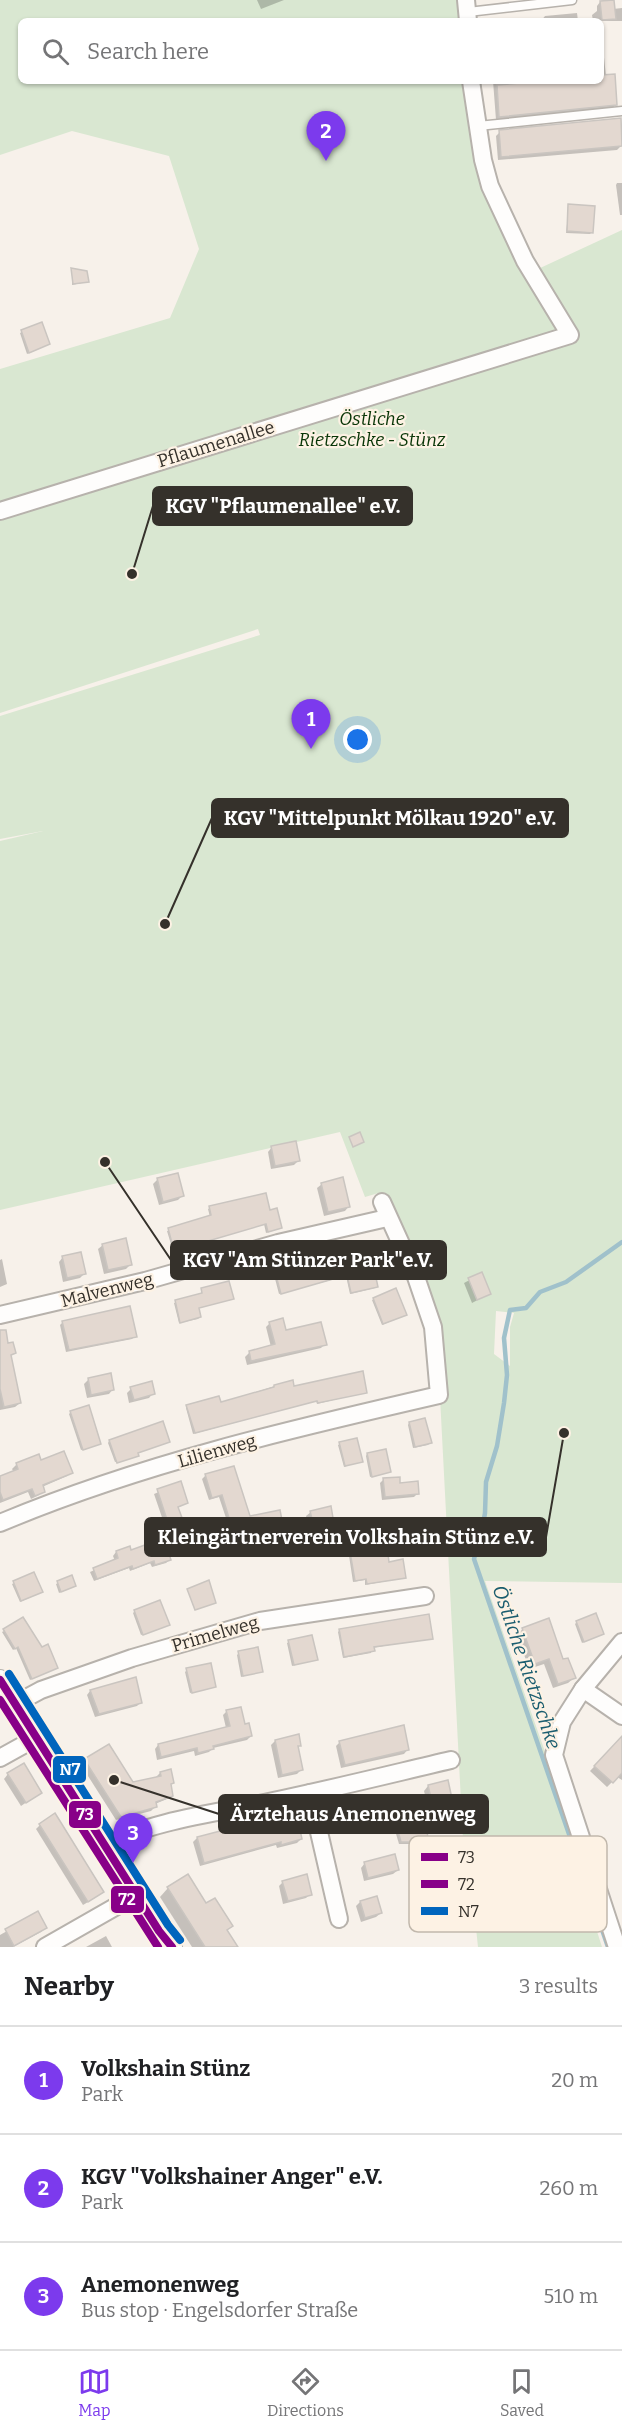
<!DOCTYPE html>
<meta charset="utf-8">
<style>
body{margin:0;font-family:Bitter,serif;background:#f6f6f6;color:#202124}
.you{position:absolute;left:358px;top:740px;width:21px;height:21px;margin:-15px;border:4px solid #fff;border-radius:50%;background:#1a73e8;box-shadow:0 0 0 9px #1a73e833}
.badge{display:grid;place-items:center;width:39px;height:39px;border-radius:50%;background:#7c3aed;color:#fff;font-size:20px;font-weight:700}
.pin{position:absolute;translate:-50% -50px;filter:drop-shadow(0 2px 3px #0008)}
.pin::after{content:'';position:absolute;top:32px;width:21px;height:18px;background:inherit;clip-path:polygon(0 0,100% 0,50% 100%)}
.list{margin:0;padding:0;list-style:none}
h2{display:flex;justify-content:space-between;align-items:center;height:78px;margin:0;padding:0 24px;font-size:26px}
h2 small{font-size:20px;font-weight:400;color:#757577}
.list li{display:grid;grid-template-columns:39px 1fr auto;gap:18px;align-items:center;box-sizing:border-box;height:108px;padding:0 24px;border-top:2px solid #e0e0e0}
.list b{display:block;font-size:22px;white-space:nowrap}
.list p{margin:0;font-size:20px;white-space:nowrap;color:#757577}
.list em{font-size:20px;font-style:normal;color:#757577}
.icon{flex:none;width:33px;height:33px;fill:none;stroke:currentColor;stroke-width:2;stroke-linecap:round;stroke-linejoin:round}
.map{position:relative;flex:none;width:622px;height:1947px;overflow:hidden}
.search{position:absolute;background:#fff;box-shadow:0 2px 4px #0004;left:18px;right:18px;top:18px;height:66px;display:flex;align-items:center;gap:15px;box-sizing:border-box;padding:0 21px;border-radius:9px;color:#757577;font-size:22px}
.sheet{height:402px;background:#fff}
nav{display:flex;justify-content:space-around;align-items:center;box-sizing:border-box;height:84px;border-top:2px solid #e0e0e0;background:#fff;font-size:16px;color:#757577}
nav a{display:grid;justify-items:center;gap:3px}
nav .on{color:#7c3aed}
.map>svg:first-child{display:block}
</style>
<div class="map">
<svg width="622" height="1947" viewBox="0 0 622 1947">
<rect width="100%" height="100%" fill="#f7f1ea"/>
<path fill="#d9e7d1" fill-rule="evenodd" d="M0,0H475L477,21H21V81H481L490,153L505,202L538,269L622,230V1583L485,1581L556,1783L572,1853L602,1947H478L475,1919L467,1917L436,1320L382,1192L365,1197L340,1132L0,1210V841L43,831L0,839V716L260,635L258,629L0,713V369L170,318L199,249L169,156L72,131L0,155ZM496,1311L514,1313L510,1327V1366L494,1354Z"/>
<g fill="#0003">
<polygon points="257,0 284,0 261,9"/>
<polygon points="600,2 613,9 622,8 622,21 593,21 592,15 597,11 597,6"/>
<polygon points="577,13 578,21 541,21 545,16"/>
<polygon points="601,48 603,48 606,76 616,105 612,108 496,120 493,81 507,81 508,86 530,84 530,81 601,81"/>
<polygon points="500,132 621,146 617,150 498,160 496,136"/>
<polygon points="617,183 622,183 622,215 620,215 616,185"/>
<polygon points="569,206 592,232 590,234 566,233"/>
<polygon points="72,269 87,282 72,285"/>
<polygon points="22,332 47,345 27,354 20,333"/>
<polygon points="272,1147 299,1160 294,1165 271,1169 268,1152"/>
<polygon points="157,1180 183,1195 178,1200 159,1205 153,1184"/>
<polygon points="322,1184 349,1206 345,1211 324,1216 317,1188"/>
<polygon points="210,1208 269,1212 281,1228 266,1233 264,1224 173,1251 167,1231 210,1217 208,1209"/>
<polygon points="103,1245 130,1265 126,1269 104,1274 98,1249"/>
<polygon points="63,1257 84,1274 80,1278 63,1282 59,1262"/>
<polygon points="347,1258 376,1287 375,1288 350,1294 346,1276 279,1294 273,1271 275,1269 306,1261"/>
<polygon points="2,1259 7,1284 0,1287 0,1260"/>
<polygon points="481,1274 489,1294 472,1303 464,1283"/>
<polygon points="202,1290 232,1299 197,1308 200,1317 198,1319 179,1323 174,1303 201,1295"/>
<polygon points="374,1299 403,1316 382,1325 372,1300"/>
<polygon points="63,1322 135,1336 132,1339 66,1352 60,1325"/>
<polygon points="270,1323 285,1332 325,1344 321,1348 247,1365 245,1357 249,1353 271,1347 266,1327"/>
<polygon points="0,1335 14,1353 10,1357 20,1403 15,1407 0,1410"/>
<polygon points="89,1379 113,1389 109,1394 87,1398 84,1384"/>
<polygon points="275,1386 366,1392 317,1404 316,1401 193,1434 186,1408 187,1406 220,1403"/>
<polygon points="131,1389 153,1393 149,1398 129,1403 127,1393"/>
<polygon points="71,1412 100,1443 98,1445 81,1450 69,1414"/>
<polygon points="409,1423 430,1443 428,1445 413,1448 408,1425"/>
<polygon points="109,1441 136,1453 137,1455 115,1462 108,1443"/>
<polygon points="340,1444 361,1461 344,1467 338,1445"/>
<polygon points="367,1454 390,1472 370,1477 366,1456"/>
<polygon points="38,1456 41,1462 71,1472 67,1476 42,1487 44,1491 39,1495 31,1499 28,1492 0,1503 0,1478 14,1472 12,1469 16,1465"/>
<polygon points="233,1468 249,1517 282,1529 279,1532 261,1536 260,1532 239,1539 237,1531 231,1533 219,1497 209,1500 202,1479 205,1476"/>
<polygon points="384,1479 399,1485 418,1493 414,1497 382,1500 380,1483"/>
<polygon points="180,1483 186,1503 177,1508 189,1542 166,1552 169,1560 166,1563 152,1567 150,1563 130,1571 129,1568 94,1581 90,1572 115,1561 113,1556 116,1552 129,1548 130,1552 168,1535 154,1494"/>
<polygon points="311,1512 332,1517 327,1522 309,1526 306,1516"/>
<polygon points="350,1547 388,1563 404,1578 365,1585 365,1580 353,1582 348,1549"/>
<polygon points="34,1574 40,1593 20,1602 12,1584"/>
<polygon points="58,1583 72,1587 59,1593 56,1584"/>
<polygon points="135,1611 168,1625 141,1635 133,1613"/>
<polygon points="577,1622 602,1634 582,1643 575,1624"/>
<polygon points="523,1629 562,1661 574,1678 568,1683 553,1688 544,1664 529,1669 517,1634"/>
<polygon points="4,1631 41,1649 57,1668 30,1680 16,1648 13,1650 2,1632"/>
<polygon points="339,1631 431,1638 372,1648 371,1653 343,1658 338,1632"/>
<polygon points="289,1642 316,1659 292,1666 287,1643"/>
<polygon points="239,1653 261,1671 241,1677 237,1655"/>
<polygon points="187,1670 215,1686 190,1693 185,1672"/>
<polygon points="135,1679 141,1702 137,1706 95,1717 87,1695 90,1691"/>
<polygon points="227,1711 244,1725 251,1736 247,1740 213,1748 209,1752 195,1756 194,1751 157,1760 155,1749 158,1745 226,1728 223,1715"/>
<polygon points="275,1741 299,1745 296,1748 301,1770 297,1774 278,1778 271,1745"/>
<polygon points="619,1741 622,1744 622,1780 617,1777 607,1787 590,1771"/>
<polygon points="340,1742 408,1749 404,1754 341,1768 336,1746"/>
<polygon points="85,1760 132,1783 156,1777 160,1773 170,1785 172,1795 167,1799 155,1804 155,1807 151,1811 116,1820 81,1765"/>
<polygon points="8,1774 40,1793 21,1806 4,1779"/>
<polygon points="428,1786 452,1807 448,1812 430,1816 424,1791"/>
<polygon points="394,1814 407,1818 427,1841 424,1844 399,1844 391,1817"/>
<polygon points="40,1825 102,1892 98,1896 83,1905 36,1829"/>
<polygon points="197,1838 301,1839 297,1843 277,1848 276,1845 200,1866 193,1842"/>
<polygon points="365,1863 398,1870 393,1874 364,1881 361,1868"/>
<polygon points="283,1882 310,1894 306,1898 283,1904 279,1886"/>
<polygon points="168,1888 206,1906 236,1947 192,1947 160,1897"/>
<polygon points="360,1902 381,1913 376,1917 361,1922 356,1906"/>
<polygon points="37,1914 45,1928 41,1932 13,1947 0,1947 0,1935"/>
<polygon points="106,1936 112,1947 86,1947"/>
</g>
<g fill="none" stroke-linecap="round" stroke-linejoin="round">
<polyline stroke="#a0c1cb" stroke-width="4.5" points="608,1947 474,1559 482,1530 485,1513 486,1482 497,1446 504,1403 507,1375 504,1338 510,1310 526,1308 540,1292 566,1282 622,1242"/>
</g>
<g fill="#e3d8d0" stroke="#cac5c0" stroke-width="1.5">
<polygon points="614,0 616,19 602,20 600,1"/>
<polygon points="615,74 617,105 499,117 497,85 544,81 601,81 601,75"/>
<polygon points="621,118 622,146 501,157 499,130"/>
<polygon points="568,204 595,206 593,233 567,231"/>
<polygon points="71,268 87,271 89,282 73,284"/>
<polygon points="42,322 50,344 29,353 21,330"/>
<polygon points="360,1132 364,1142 353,1147 349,1137"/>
<polygon points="296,1141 300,1161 275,1166 271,1146"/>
<polygon points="178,1173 184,1196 163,1202 157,1178"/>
<polygon points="343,1177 350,1207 328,1212 321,1183"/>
<polygon points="266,1193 270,1210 277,1208 282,1228 268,1232 266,1224 174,1251 168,1228 211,1215 209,1206"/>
<polygon points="126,1238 132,1265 108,1270 102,1244"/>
<polygon points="346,1249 348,1256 370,1250 378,1287 351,1293 347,1275 281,1294 274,1268 306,1256 307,1259"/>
<polygon points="81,1252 86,1274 67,1278 62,1256"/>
<polygon points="482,1272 491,1294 477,1300 468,1278"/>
<polygon points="229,1281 234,1299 199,1308 201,1317 180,1323 175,1300 202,1293 201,1288"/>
<polygon points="396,1288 407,1315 383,1324 373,1298"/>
<polygon points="130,1306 137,1337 69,1350 62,1321"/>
<polygon points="283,1318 286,1330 321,1322 327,1345 251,1361 249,1351 275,1344 269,1322"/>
<polygon points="0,1330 6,1330 8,1343 13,1342 16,1353 11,1355 21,1403 4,1407 0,1389"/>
<polygon points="363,1371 367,1393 318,1403 317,1401 195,1433 186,1405 219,1396 221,1402 274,1387 274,1385 293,1380 294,1386"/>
<polygon points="111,1373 114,1390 91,1395 88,1378"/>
<polygon points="152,1381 155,1394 134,1400 130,1387"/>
<polygon points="89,1405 101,1444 83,1450 70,1411"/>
<polygon points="425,1418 432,1443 415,1447 409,1422"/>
<polygon points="163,1421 170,1442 138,1453 139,1456 117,1463 109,1440"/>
<polygon points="357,1438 363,1462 345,1466 339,1442"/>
<polygon points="386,1449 391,1472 372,1477 367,1453"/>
<polygon points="64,1451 73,1473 43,1485 45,1492 35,1496 32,1489 3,1500 0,1492 0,1476 18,1469 16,1463 39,1454 41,1460"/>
<polygon points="234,1466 250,1516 280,1510 284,1530 264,1534 263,1530 242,1537 240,1529 233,1531 222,1495 212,1498 205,1474"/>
<polygon points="400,1477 400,1483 418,1481 419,1494 385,1497 383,1478"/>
<polygon points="181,1481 188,1503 178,1507 191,1542 168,1551 171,1560 155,1565 154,1561 133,1569 132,1566 97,1579 93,1568 118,1558 116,1551 130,1546 131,1550 167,1537 166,1534 171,1532 157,1489"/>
<polygon points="331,1506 333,1518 313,1523 310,1511"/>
<polygon points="386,1540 389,1562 403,1559 406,1578 367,1584 366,1579 355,1581 349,1546"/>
<polygon points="34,1572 43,1592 21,1601 13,1581"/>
<polygon points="72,1575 76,1586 61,1592 57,1581"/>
<polygon points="209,1580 216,1603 195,1610 187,1589"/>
<polygon points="160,1600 170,1625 143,1635 134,1610"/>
<polygon points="596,1613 604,1634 584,1642 576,1621"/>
<polygon points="429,1614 433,1639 374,1647 375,1651 344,1657 339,1629"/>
<polygon points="23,1617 42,1647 48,1644 58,1668 32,1679 18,1647 15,1649 3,1629"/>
<polygon points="549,1618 563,1659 568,1658 576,1678 558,1684 549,1659 535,1664 522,1628"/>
<polygon points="312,1635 318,1660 294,1665 288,1640"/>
<polygon points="258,1647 263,1672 243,1676 238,1651"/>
<polygon points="211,1663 216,1687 192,1693 186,1668"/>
<polygon points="136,1677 142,1703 99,1714 90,1690"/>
<polygon points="241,1707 245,1724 249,1723 252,1736 213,1746 214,1749 198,1753 197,1748 161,1757 158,1744 230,1726 226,1710"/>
<polygon points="404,1725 409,1750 345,1765 339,1741"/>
<polygon points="299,1734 301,1746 298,1746 303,1770 282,1775 275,1740"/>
<polygon points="622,1736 622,1773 613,1783 594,1766"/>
<polygon points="109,1744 133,1782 161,1776 160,1772 171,1769 174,1783 171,1784 173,1796 156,1802 157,1807 121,1817 84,1759"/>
<polygon points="24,1763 42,1793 26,1803 7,1773"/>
<polygon points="448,1780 454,1808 434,1812 428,1785"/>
<polygon points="407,1811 408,1816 426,1814 428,1842 401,1842 393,1813"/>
<polygon points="55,1813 104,1892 88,1902 39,1824"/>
<polygon points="297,1816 302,1839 281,1845 281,1842 204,1863 197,1837 224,1830 224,1832 258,1824 258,1826"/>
<polygon points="395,1854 399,1870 368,1878 364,1862"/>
<polygon points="188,1874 206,1903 215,1898 233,1926 227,1930 238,1947 205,1947 167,1887"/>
<polygon points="307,1874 312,1895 288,1901 282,1881"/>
<polygon points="377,1896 382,1913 365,1918 360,1901"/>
<polygon points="38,1911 47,1928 14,1946 5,1929"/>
</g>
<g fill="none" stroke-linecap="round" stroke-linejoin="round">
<defs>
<g id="service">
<polyline points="468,12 572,0"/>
<polyline points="478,126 622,111"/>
</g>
<g id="minor">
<polyline points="466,0 468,21"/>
<polyline points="0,511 570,335 525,261 490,186 483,160 471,81"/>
<polyline points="0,1315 145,1281 278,1243 387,1218"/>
<path d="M0,1523C140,1464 291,1429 439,1395L433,1327L416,1277L382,1202"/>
<polyline points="583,1689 622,1716"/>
<polyline points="15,1704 41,1690 132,1658 260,1621 425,1596"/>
<polyline points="0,1758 36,1738"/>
<polyline points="310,1793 339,1919"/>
<path d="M105,1846C143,1823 214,1813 259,1804C323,1791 387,1775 451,1760"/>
<polyline points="45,1947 136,1895"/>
<polyline points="617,1947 554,1755 562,1722 583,1689 622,1642"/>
</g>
<polyline id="tertiary" points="0,1680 159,1931 172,1947"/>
</defs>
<use href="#service" stroke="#b7b2ac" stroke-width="11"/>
<use href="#minor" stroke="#b7b2ac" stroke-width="20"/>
<use href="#tertiary" stroke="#b7b2ac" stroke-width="22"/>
<use href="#service" stroke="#fefdfc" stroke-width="8"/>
<use href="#minor" stroke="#fefdfc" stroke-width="16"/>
<use href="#tertiary" stroke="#fefdfc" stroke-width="20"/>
<defs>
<polyline id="bus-1" points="0,1680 159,1931 172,1947"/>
<polyline id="bus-2" points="0,1700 158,1947"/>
<polyline id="bus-3" points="9,1674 168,1925 180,1940"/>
</defs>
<use href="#bus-1" stroke="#fdf2e4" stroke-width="12"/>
<use href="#bus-2" stroke="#fdf2e4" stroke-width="12"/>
<use href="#bus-3" stroke="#fdf2e4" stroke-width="12"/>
<use href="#bus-1" stroke="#808" stroke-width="8"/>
<use href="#bus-2" stroke="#808" stroke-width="8"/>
<use href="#bus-3" stroke="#0065bd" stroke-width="8"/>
</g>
<g text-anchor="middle" stroke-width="4.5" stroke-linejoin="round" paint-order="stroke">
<g font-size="18" font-style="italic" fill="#083506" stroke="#fdf2e4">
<text x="372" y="425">Östliche<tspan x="372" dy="21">Rietzschke - Stünz</tspan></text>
</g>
<g font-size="18" fill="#35312b" stroke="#fdf2e4">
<text transform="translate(216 444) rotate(-17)" y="6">Pflaumenallee</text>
<text transform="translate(107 1290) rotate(-14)" y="6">Malvenweg</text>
<text transform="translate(217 1451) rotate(-16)" y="6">Lilienweg</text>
<text transform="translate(215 1634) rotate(-16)" y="6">Primelweg</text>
</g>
<g font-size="20" font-style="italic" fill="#1b5d6f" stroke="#fdf2e4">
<text transform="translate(527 1667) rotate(71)" y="7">Östliche Rietzschke</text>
</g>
</g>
<rect x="409" y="1836" width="198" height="96" rx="9" fill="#fdf2e4" stroke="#c1b8ac" stroke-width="1.5"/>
<rect x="421" y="1853" width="27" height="8" fill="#808"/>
<rect x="421" y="1880" width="27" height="8" fill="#808"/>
<rect x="421" y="1907" width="27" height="8" fill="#0065bd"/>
<g font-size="16" fill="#35312b">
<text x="458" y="1863">73</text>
<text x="458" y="1890">72</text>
<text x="458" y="1917">N7</text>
</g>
<path fill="none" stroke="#35312b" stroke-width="2" d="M132 574L153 506M165 924L212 818M105 1162L171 1260M564 1433L546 1537M114 1780L219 1814"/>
<g fill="#35312b" stroke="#fdf2e4" stroke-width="2">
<circle cx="132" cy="574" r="6"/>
<circle cx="165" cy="924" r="6"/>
<circle cx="105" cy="1162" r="6"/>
<circle cx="564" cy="1433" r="6"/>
<circle cx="114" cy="1780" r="6"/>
</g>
<g fill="#35312b" stroke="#35312b" stroke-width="2">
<rect x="153" y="487" width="259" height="38" rx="6"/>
<rect x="212" y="799" width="356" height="38" rx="6"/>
<rect x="171" y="1241" width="275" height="38" rx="6"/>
<rect x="145" y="1518" width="401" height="38" rx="6"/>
<rect x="219" y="1795" width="269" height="38" rx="6"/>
</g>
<g font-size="20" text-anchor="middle" font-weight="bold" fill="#fff">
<text x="283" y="513">KGV "Pflaumenallee" e.V.</text>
<text x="390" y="825">KGV "Mittelpunkt Mölkau 1920" e.V.</text>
<text x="308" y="1267">KGV "Am Stünzer Park"e.V.</text>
<text x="346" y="1544">Kleingärtnerverein Volkshain Stünz e.V.</text>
<text x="353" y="1821">Ärztehaus Anemonenweg</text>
</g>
<g stroke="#fdf2e4" stroke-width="2">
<rect x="52" y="1755" width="35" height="29" rx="6" fill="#0065bd"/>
<rect x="68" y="1800" width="34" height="29" rx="6" fill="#808"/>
<rect x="110" y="1885" width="35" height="29" rx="6" fill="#808"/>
</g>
<g font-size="16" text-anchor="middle" font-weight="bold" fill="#fff">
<text x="70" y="1775">N7</text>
<text x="85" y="1820">73</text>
<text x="127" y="1905">72</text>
</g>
</svg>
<div class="you"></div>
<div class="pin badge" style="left:311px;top:749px">1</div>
<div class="pin badge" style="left:326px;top:161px">2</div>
<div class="pin badge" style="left:133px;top:1863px">3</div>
<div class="search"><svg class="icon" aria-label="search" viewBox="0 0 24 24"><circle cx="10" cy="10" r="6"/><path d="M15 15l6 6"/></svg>Search here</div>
</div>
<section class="sheet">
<h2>Nearby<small>3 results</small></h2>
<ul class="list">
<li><span class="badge">1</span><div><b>Volkshain Stünz</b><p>Park</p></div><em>20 m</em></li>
<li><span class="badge">2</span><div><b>KGV &quot;Volkshainer Anger&quot; e.V.</b><p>Park</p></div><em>260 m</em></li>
<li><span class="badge">3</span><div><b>Anemonenweg</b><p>Bus stop · Engelsdorfer Straße</p></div><em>510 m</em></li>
</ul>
</section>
<nav>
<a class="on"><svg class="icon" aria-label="map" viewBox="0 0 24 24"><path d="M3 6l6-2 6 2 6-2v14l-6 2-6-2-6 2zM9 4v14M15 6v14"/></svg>Map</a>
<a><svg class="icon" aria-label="directions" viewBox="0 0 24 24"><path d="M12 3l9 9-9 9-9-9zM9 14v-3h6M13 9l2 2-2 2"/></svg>Directions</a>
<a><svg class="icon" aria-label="saved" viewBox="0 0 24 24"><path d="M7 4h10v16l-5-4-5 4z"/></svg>Saved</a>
</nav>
